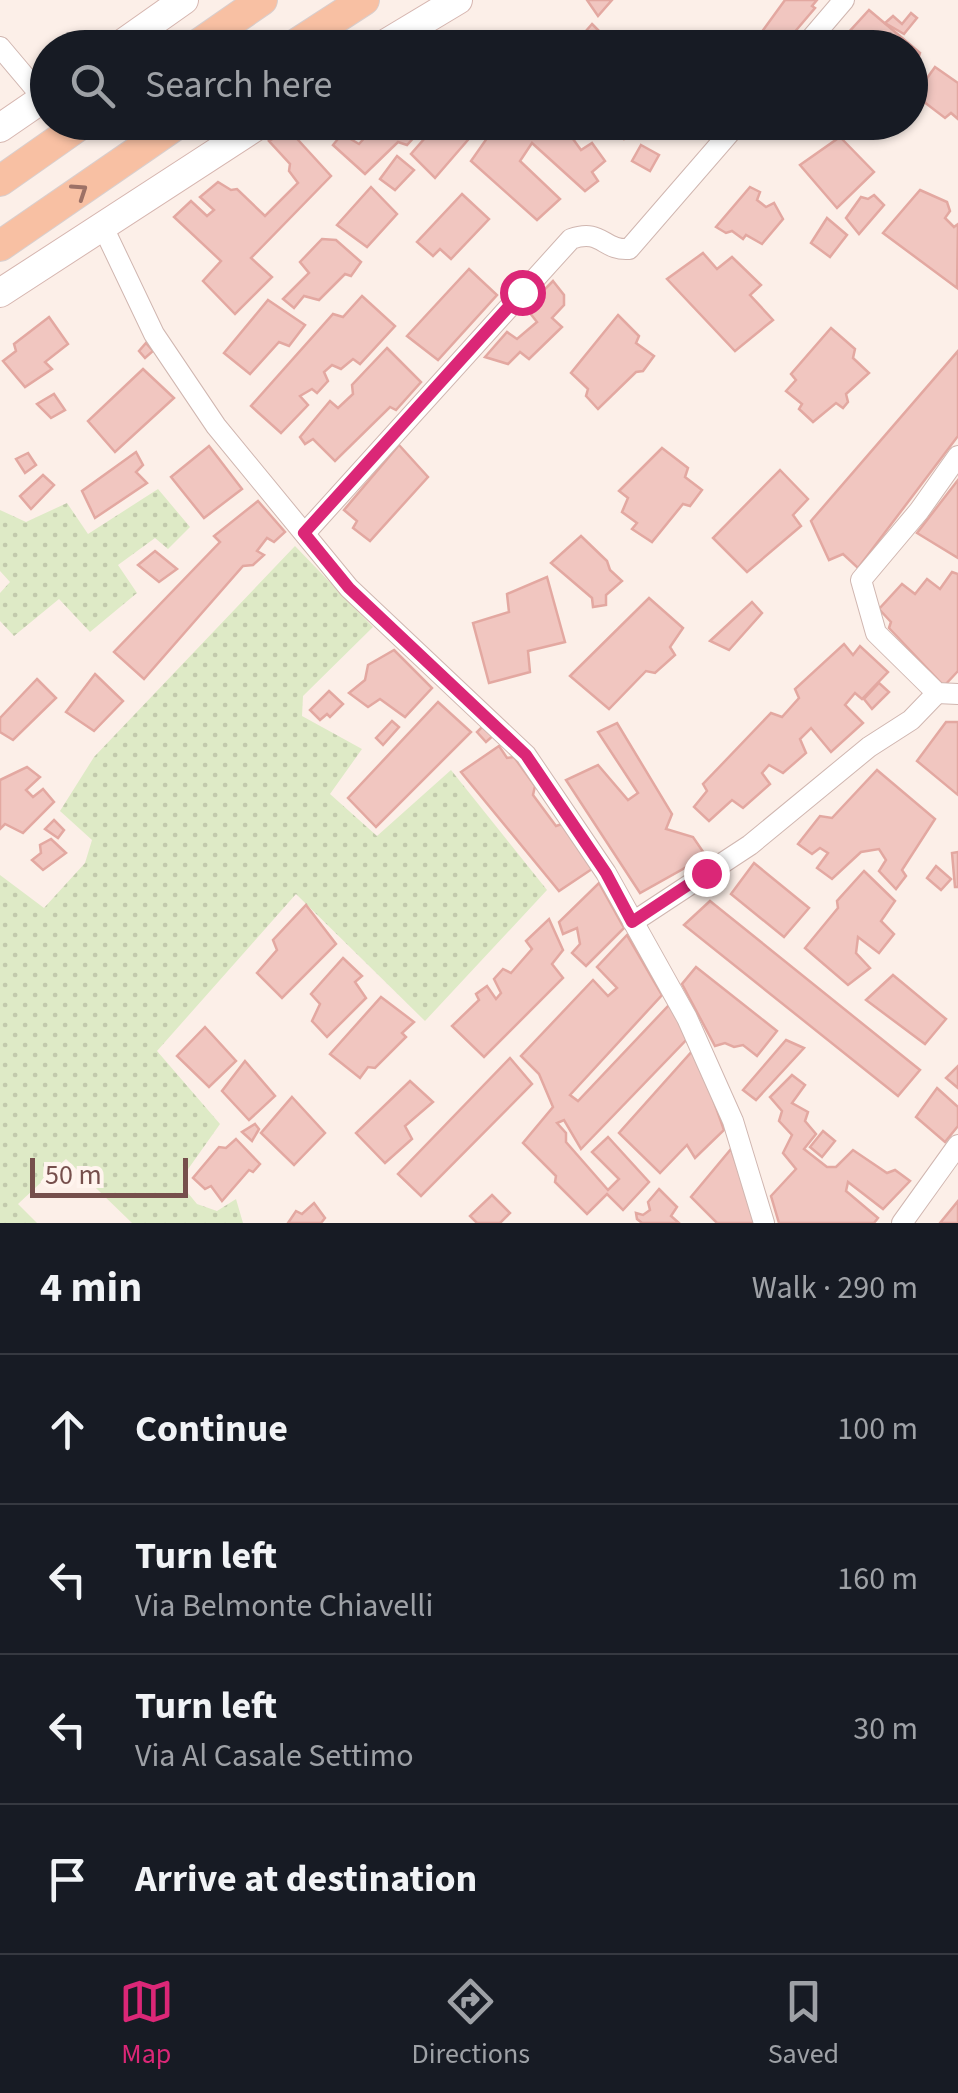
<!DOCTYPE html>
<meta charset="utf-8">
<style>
body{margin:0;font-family:"Source Sans 3",sans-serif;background:#242831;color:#f1f3f6}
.scale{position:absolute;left:30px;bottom:25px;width:158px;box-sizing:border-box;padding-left:10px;border:5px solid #764f4c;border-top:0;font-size:28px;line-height:35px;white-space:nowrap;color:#764f4c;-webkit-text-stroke:8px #fff4ee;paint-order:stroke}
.stop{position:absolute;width:30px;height:30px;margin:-22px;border:8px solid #db2777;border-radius:50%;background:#fff}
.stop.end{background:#db2777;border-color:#fff;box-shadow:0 2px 10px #0008}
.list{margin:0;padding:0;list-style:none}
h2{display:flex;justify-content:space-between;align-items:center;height:130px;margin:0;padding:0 40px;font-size:42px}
h2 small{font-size:32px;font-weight:400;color:#9ea1a6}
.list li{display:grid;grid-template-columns:65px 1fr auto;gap:30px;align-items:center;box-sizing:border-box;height:150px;padding:0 40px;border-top:2px solid #363941}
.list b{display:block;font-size:38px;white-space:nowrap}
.list p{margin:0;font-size:32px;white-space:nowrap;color:#9ea1a6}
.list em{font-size:32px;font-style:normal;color:#9ea1a6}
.icon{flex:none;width:55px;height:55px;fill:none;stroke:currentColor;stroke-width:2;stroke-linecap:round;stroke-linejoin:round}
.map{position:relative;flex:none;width:958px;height:1223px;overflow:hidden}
.search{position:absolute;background:#171b24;box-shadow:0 2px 8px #0004;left:30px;right:30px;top:30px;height:110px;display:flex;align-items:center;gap:25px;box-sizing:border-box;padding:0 35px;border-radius:55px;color:#9ea1a6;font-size:38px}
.sheet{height:730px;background:#171b24}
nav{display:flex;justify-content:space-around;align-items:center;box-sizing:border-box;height:140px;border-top:2px solid #363941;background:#171b24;font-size:28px;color:#9ea1a6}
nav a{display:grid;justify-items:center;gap:5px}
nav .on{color:#db2777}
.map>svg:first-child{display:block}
</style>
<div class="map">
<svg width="958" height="1223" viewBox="0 0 958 1223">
<defs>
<pattern id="grass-dots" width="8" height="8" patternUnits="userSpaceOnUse" patternTransform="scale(2.5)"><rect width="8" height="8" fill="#deeac6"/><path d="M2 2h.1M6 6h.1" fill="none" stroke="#c2caac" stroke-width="1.8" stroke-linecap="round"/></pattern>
</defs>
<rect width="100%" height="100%" fill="#fcefe8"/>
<g fill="url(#grass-dots)">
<polygon points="158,489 190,527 168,549 155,538 118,565 137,593 90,632 59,599 14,636 0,621 0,593 10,582 0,571 0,510 26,522 67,503 88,534"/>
<polygon points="295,546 373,627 303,696 302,716 362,749 330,794 377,836 451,770 547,890 425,1021 296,894 157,1051 220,1124 186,1172 183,1187 197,1204 217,1211 236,1199 243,1223 132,1223 66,1159 18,1204 37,1223 0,1223 0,875 44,908 85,863 92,840 60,811 94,757"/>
</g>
<g fill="#f1c6c0" stroke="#e3a8a1" stroke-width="2.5">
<polygon points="587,0 612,0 598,16"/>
<polygon points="785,0 817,0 812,6 815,8 787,41 784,38 776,48 769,48 758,37"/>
<polygon points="869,10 920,53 917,63 910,59 910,48 864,48 848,33"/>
<polygon points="911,13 917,18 904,34 885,23 893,16 902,24"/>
<polygon points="592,24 603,35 587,48 579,39"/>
<polygon points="935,67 958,83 958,119 951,113 945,118 915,95"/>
<polygon points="379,122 428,122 407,145 398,142 365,174 333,145 342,134 359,144"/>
<polygon points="439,122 528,122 535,127 540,122 587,122 573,139 581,150 592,143 605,161 592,172 598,181 585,191 532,143 520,161 560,199 537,220 471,161 490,134 480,126 435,178 411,154"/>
<polygon points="609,122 632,122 638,128 624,139"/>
<polygon points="289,130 331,176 251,258 272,277 235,314 203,281 221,261 174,217 191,201 207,216 214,210 200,197 218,182 231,190 237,189 265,216 298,183 289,171 290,164 269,141"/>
<polygon points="840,137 874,172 837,208 800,165"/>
<polygon points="641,145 659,155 650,171 632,161"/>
<polygon points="397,156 414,170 395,190 380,179"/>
<polygon points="371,187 397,214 367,247 337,225"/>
<polygon points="750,187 760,192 757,200 766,207 774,203 783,219 762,244 746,235 743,239 732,231 726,233 716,227"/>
<polygon points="920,190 947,202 950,211 945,218 954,227 958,224 957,288 883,233"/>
<polygon points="462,194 489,219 451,259 440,249 433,256 417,242"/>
<polygon points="874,195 884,205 859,234 846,218 861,197 868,199"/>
<polygon points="827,218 847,235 830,257 811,243"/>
<polygon points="322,239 336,240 361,262 351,276 345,274 319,300 304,296 294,308 283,299 309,273 300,262"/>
<polygon points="703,253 717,269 732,257 761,285 750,295 773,320 735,351 667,279"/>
<polygon points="469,269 497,295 438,360 407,336"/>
<polygon points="553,281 564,295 564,305 552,318 562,327 529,359 520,352 508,364 485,357 507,332 517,339 537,322 526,308"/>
<polygon points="362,296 395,326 360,364 353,359 341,369 332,365 324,372 328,381 317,393 312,389 300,396 308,405 281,433 251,406 333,314 343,317"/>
<polygon points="268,300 305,325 289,346 279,342 250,374 224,353"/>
<polygon points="618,315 639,336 636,343 654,356 643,371 636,372 598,409 586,396 588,389 571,373"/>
<polygon points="49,317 68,344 45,362 52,369 25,387 3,361 16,351 14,344"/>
<polygon points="831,328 855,349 853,358 869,373 846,394 848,402 843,408 836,403 813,422 799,409 802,404 786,391 796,380 791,374"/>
<polygon points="146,343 153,351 145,358 139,351"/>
<polygon points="387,348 421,382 396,410 390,407 335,461 313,439 305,444 300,437 330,401 338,408 353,394 352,385"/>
<polygon points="958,351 958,436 858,568 843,554 829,560 811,521"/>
<polygon points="143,369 174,398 115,452 88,421"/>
<polygon points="54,394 65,410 51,418 37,404"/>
<polygon points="399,445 428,477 370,541 353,528 357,521 344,510"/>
<polygon points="209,446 242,489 204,518 171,477"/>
<polygon points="662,448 688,468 685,477 702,490 690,506 683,504 652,542 632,529 637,523 622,512 628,498 619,491"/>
<polygon points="136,452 143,465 136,472 147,483 95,518 82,491"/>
<polygon points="28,453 36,465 25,473 16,459"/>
<polygon points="780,470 808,499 793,515 801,526 747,572 713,538"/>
<polygon points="43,475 54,485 31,509 20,496"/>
<polygon points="958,480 958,558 917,533"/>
<polygon points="258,501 285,532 274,542 267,538 257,551 264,555 253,565 243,566 144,679 114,652 220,542 214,536"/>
<polygon points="581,536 607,561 610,570 622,581 606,595 606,605 593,607 592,598 551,563"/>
<polygon points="155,551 177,569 159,582 138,565"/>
<polygon points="952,572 958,574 958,671 944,686 889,628 891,622 879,609 902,584 915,594 927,579 940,589"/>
<polygon points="547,577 565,642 528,651 530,672 489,683 473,623 509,612 507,594"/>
<polygon points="649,598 683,628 670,647 675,655 655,673 646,671 609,709 570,676"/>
<polygon points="752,602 762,613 729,650 710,641"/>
<polygon points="844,644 853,655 860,646 888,672 862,699 855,693 845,705 863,723 831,752 811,728 800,739 806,753 783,773 769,765 762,773 770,784 743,808 732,800 709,821 694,807 707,791 703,784 771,713 782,717 799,698 795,689"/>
<polygon points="394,650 432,688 405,717 380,699 368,707 349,693 365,680 368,665"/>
<polygon points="95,674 123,701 94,731 66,712"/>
<polygon points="37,679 56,698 13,740 0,732 0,718"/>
<polygon points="879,683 889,692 872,709 864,699"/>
<polygon points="329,691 343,704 330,717 327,714 320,720 310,710"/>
<polygon points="438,702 471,732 376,827 348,798"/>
<polygon points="392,721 399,727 383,745 376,738"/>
<polygon points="946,722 958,722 958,795 917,761"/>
<polygon points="617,723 672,814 666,829 693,837 706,856 640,893 566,780 598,765 628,800 638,793 598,732"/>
<polygon points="485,724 495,734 486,742 477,732"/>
<polygon points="499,746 507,758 514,757 535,786 533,795 556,826 562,824 592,869 559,891 461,772"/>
<polygon points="27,767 40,777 26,790 33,797 43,789 54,802 23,833 5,824 0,829 0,780"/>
<polygon points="877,770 935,819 902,870 906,876 896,889 879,871 886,860 879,849 861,852 832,879 817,868 828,853 820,848 812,854 798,844 820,816 832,818"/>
<polygon points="54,820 64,830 58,838 45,829"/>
<polygon points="51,839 66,853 43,870 32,860 41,853 40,845"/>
<polygon points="958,852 958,887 955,887 952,853"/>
<polygon points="754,863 809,908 784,937 731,894"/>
<polygon points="936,866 951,879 941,890 927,878"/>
<polygon points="864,871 895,901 881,921 894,934 879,953 858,937 856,953 870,968 848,985 805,948 838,908 837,901"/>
<polygon points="599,883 624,928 586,966 572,953 580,944 577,928 563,934 559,922"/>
<polygon points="710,901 920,1070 898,1096 684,925"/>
<polygon points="306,905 336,944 282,998 257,973 277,950 273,940"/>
<polygon points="549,919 563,950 552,964 563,978 484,1057 452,1026 479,1000 476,994 487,986 496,999 501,993 494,979 503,969 511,973 532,949 526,941"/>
<polygon points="627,935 662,995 570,1095 578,1101 669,1005 689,1037 581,1149 564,1120 557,1123 566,1133 566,1142 608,1190 619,1179 592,1152 608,1137 649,1182 623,1210 607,1194 587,1214 555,1182 556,1176 523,1143 553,1107 539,1074 521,1056 593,980 608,996 617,988 597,967"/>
<polygon points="343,958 362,976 355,982 366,998 327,1037 312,1021 320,1004 311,994"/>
<polygon points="696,967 777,1031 757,1056 743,1045 734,1047 725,1043 715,1046 682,984"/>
<polygon points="893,975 946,1019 925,1044 866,1000"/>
<polygon points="381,997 414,1022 402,1033 406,1037 375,1068 368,1067 360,1078 330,1054"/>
<polygon points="205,1027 236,1061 209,1087 177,1056"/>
<polygon points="786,1040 804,1048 756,1100 743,1090"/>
<polygon points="695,1048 724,1130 695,1158 687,1145 660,1173 619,1133"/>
<polygon points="510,1058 532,1084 421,1196 398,1174"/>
<polygon points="245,1061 275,1096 249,1120 222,1091"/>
<polygon points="958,1066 958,1088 946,1078"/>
<polygon points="792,1075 805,1085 792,1103 808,1112 805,1121 816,1134 804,1149 827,1167 836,1167 853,1150 887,1173 895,1170 910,1181 883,1209 848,1182 846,1191 878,1218 874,1223 779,1223 771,1196 796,1169 783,1153 792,1135 779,1121 782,1111 770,1097"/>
<polygon points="410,1081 433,1102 405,1126 412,1139 385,1163 356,1133"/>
<polygon points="937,1088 958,1107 958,1126 945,1142 916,1117"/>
<polygon points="292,1097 325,1133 294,1165 261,1133"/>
<polygon points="255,1124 259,1129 252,1141 242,1132"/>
<polygon points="823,1131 835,1141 822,1157 810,1147"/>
<polygon points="236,1139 260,1164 253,1172 249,1170 222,1201 211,1186 205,1189 193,1178 219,1147 226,1148"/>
<polygon points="731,1149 757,1223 717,1223 691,1197"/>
<polygon points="659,1189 677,1207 671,1216 679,1223 642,1223 637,1219 636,1213 643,1215 650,1210 648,1202"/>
<polygon points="492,1195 510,1213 500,1223 477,1223 470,1216"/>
<polygon points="958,1201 958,1223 940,1223"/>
<polygon points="314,1203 325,1218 321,1223 288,1223 296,1211 302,1214"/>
</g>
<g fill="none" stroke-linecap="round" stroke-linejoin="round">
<defs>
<g id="street">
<polyline points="0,47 43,98"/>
<polyline points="803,48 844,0"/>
<polyline points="103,227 154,334 216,426 349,588 526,755 606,873 687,1018 733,1121 764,1223"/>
<polyline points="958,456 919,511 861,580 876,633 937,693 958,694"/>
<path d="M305,533L571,239C602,228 603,251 629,249L739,122"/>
<polyline points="633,922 750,845 869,747 911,720 937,693"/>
<polyline points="902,1223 958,1145"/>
</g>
<g id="secondary">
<polyline points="116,48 184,0"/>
<polyline points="378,48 458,0"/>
<polyline points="0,128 48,95"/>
<polyline points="0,293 263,122"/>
</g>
<g id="primary">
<polyline points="193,48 262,0"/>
<polyline points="290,48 364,0"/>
<polyline points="0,181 84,122"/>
<polyline points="0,246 180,122"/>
</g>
</defs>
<use href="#street" stroke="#d0b6b0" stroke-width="22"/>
<use href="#secondary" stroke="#d6b6b0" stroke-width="30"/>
<use href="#primary" stroke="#d9cecd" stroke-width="32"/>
<use href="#street" stroke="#fff" stroke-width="20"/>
<use href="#secondary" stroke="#fff" stroke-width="28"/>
<use href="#primary" stroke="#f8c0a3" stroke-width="30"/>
</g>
<defs><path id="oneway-chevron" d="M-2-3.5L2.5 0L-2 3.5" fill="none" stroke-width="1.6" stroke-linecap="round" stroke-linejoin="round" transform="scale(2.5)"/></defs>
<use stroke="#9d7166" href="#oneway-chevron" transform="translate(80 191) rotate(-34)"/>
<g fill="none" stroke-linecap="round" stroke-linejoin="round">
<polyline stroke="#db2777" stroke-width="12" points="522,292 304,533 349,588 526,755 606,873 632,922 706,873"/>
</g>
</svg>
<div class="scale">50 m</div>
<div class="stop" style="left:522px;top:292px"></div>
<div class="stop end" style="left:706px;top:873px"></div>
<div class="search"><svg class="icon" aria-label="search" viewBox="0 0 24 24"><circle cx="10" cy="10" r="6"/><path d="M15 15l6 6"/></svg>Search here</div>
</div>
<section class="sheet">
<h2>4 min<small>Walk · 290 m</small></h2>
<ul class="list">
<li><svg class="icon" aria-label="ahead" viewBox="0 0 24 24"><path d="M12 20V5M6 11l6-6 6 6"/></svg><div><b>Continue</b></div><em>100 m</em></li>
<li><svg class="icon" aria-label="left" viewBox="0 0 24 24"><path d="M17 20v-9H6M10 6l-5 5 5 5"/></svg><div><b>Turn left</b><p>Via Belmonte Chiavelli</p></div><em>160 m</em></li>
<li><svg class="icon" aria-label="left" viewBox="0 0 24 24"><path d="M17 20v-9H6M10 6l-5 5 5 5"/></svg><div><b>Turn left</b><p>Via Al Casale Settimo</p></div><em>30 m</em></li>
<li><svg class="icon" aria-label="arrive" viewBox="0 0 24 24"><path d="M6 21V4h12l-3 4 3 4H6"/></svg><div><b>Arrive at destination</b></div></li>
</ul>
</section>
<nav>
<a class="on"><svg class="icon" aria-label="map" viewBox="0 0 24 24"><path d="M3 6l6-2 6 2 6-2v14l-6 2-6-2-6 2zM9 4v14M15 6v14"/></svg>Map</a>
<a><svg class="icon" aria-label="directions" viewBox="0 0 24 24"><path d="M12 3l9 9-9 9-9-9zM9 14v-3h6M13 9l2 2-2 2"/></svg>Directions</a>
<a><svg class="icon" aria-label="saved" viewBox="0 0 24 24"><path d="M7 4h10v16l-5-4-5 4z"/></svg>Saved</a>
</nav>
